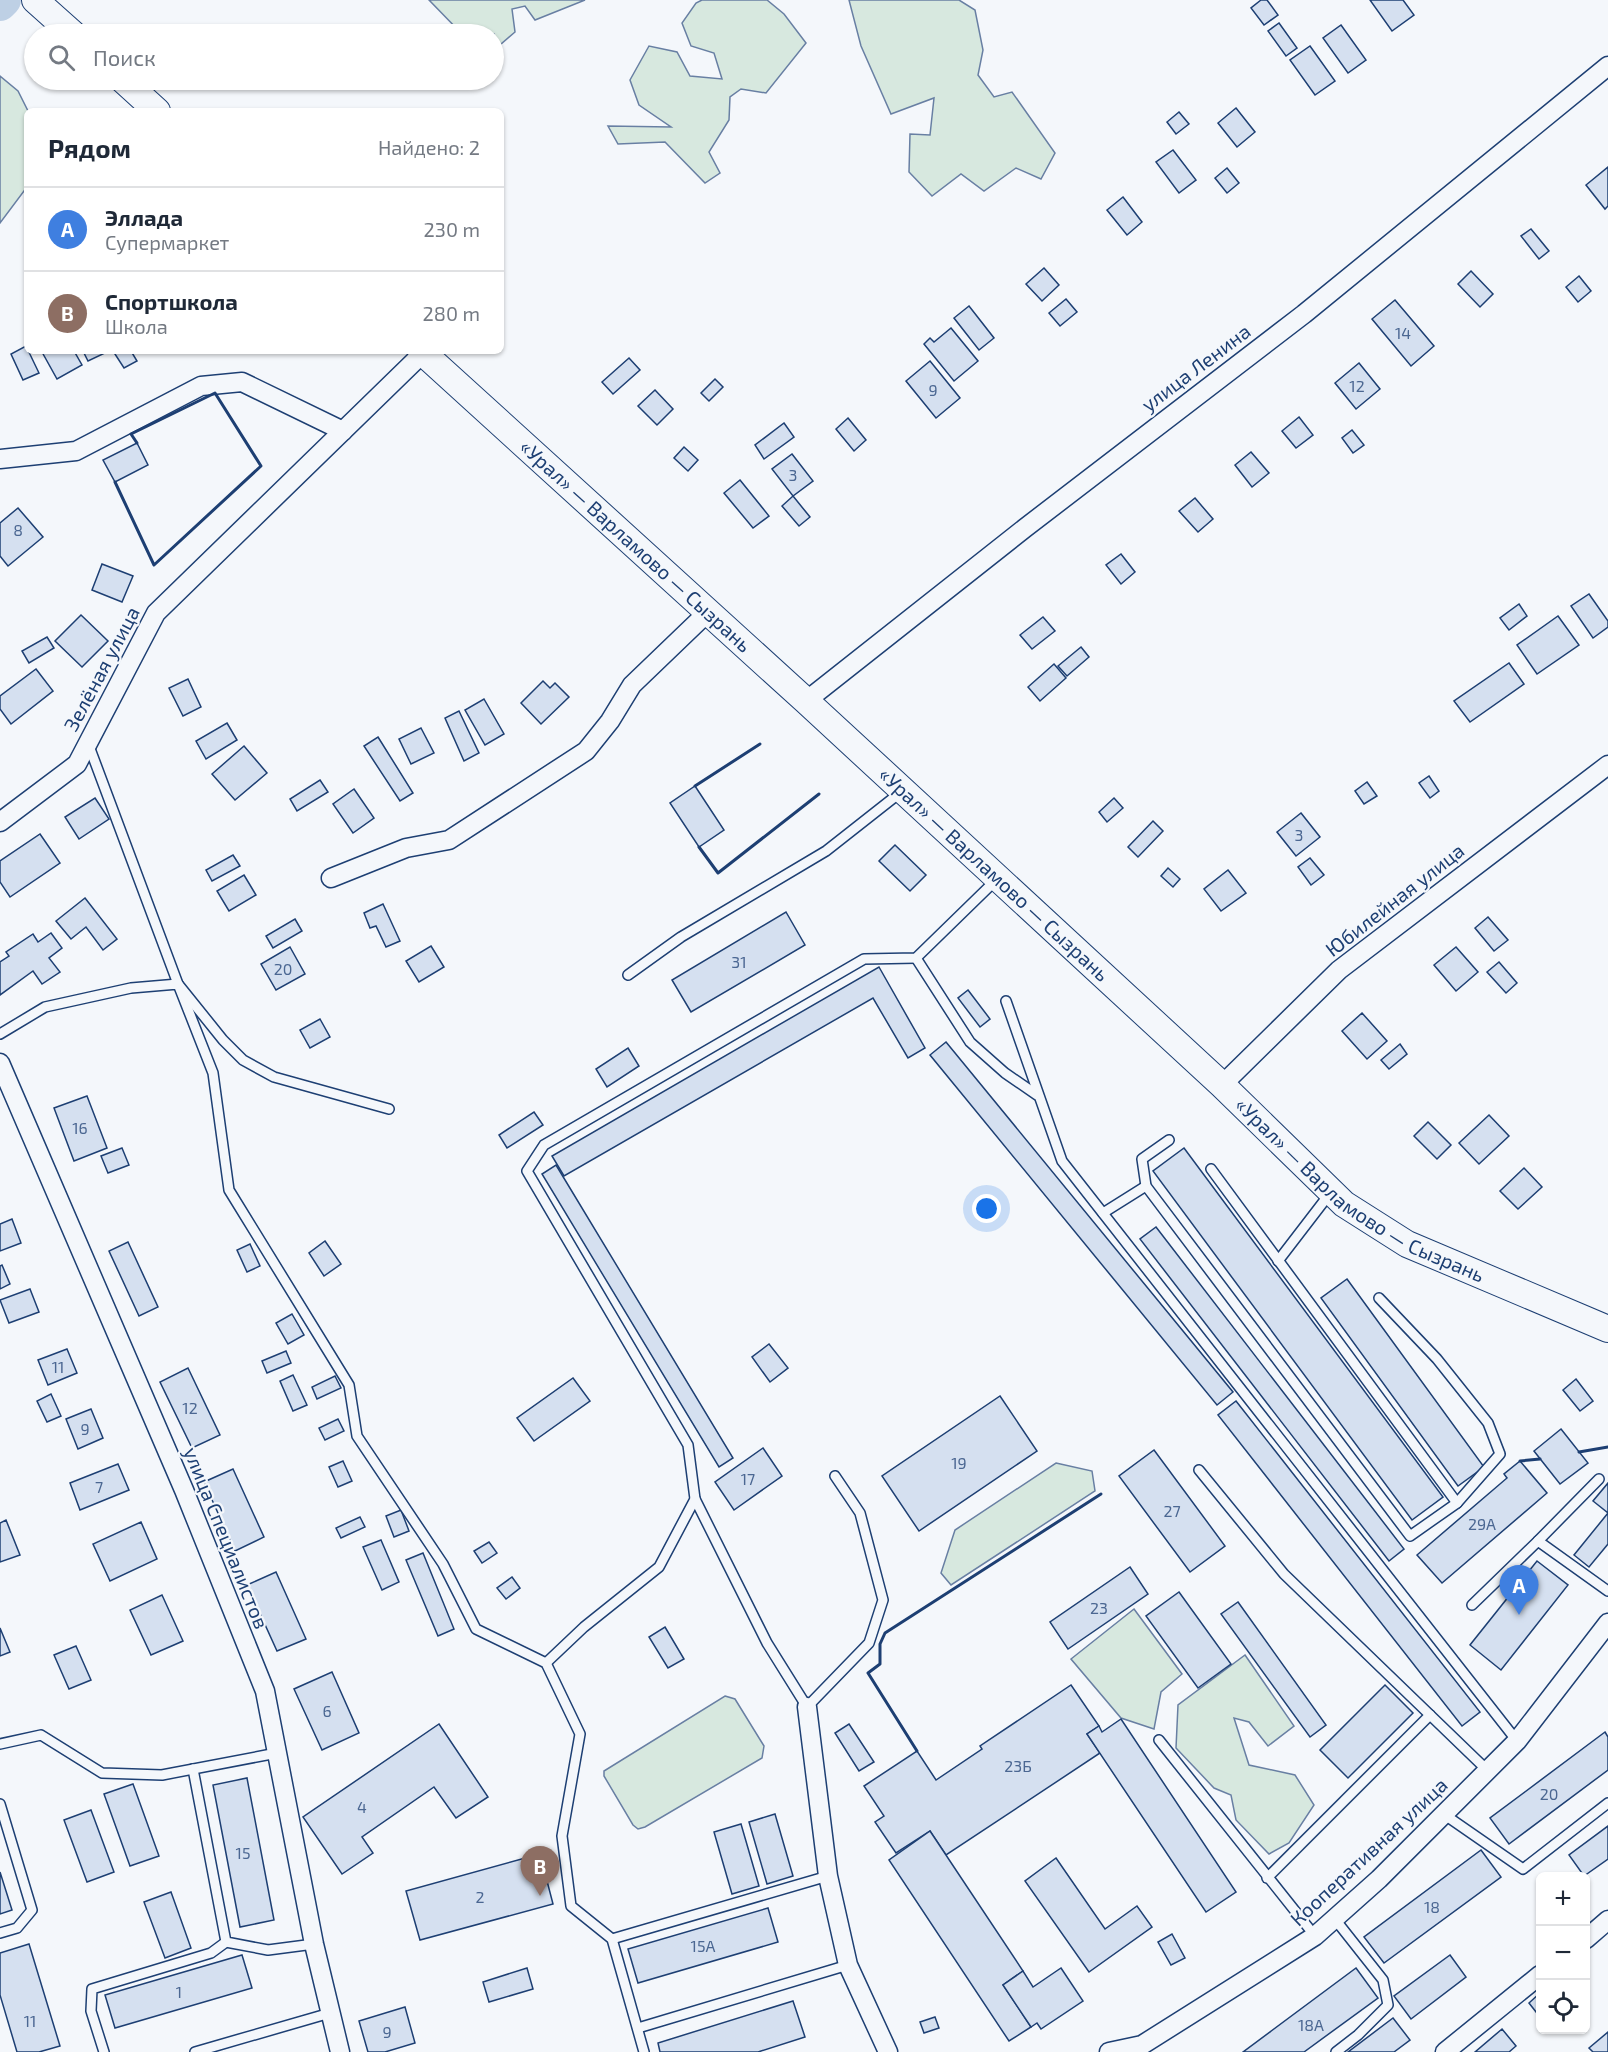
<!DOCTYPE html>
<html lang="ru">
<meta charset="utf-8">
<style>
body{margin:0;font-family:"Exo 2",sans-serif;background:#f6f6f7;color:#1f2937}
.controls{position:absolute;right:18px;bottom:18px;display:grid;overflow:hidden;border-radius:9px;box-shadow:0 2px 4px #0004}
.controls button{width:54px;height:54px;display:grid;place-items:center;padding:0;border:0;border-bottom:2px solid #e0e1e3;background:#fff;color:#1f2937;font:30px sans-serif}
.you{position:absolute;left:987px;top:1209px;width:21px;height:21px;margin:-15px;border:4px solid #fff;border-radius:50%;background:#1a73e8;box-shadow:0 0 0 9px #1a73e833}
.badge{display:grid;place-items:center;width:39px;height:39px;border-radius:50%;background:#2563eb;color:#fff;font-size:20px;font-weight:700}
.pin{position:absolute;translate:-50% -50px;filter:drop-shadow(0 2px 3px #0008)}
.pin::after{content:'';position:absolute;top:32px;width:21px;height:18px;background:inherit;clip-path:polygon(0 0,100% 0,50% 100%)}
.list{margin:0;padding:0;list-style:none}
h2{display:flex;justify-content:space-between;align-items:center;height:78px;margin:0;padding:0 24px;font-size:26px}
h2 small{font-size:20px;font-weight:400;color:#747a83}
.list li{display:grid;grid-template-columns:39px 1fr auto;gap:18px;align-items:center;box-sizing:border-box;height:84px;padding:0 24px;border-top:2px solid #e0e1e3}
.list b{display:block;font-size:22px;white-space:nowrap}
.list p{margin:0;font-size:20px;white-space:nowrap;color:#747a83}
.list em{font-size:20px;font-style:normal;color:#747a83}
.icon{flex:none;width:33px;height:33px;fill:none;stroke:currentColor;stroke-width:2;stroke-linecap:round;stroke-linejoin:round}
.map{position:relative;flex:none;width:1608px;height:2052px;overflow:hidden}
.search{position:absolute;background:#fff;box-shadow:0 2px 4px #0004;left:24px;top:24px;width:480px;height:66px;display:flex;align-items:center;gap:15px;box-sizing:border-box;padding:0 21px;border-radius:33px;color:#747a83;font-size:22px}
.panel{position:absolute;background:#fff;box-shadow:0 2px 4px #0004;left:24px;top:108px;width:480px;height:246px;border-radius:9px}
.map>svg:first-child{display:block}
</style>
<div class="map">
<svg width="1608" height="2052" viewBox="0 0 1608 2052">
<rect width="100%" height="100%" fill="#f4f7fb"/>
<g fill="#d7e8df" stroke="#687fa3" stroke-width="1.5">
<polygon points="429,0 585,0 535,20 525,6 512,9 515,32 494,50 494,34 462,34"/>
<polygon points="702,0 767,0 784,14 806,43 766,93 741,89 730,97 729,120 709,152 720,173 705,183 665,142 618,144 608,126 671,127 639,105 630,80 649,46 677,52 690,76 722,79 714,53 691,46 682,23 696,3"/>
<polygon points="849,0 959,0 975,10 983,50 978,75 994,97 1012,92 1055,153 1041,179 1016,168 984,191 961,174 932,196 909,172 910,134 930,135 934,98 891,114 861,46"/>
<polygon points="0,76 18,91 28,111 27,187 0,223"/>
<polygon points="1056,1463 1092,1471 1095,1491 951,1585 941,1573 955,1530"/>
<polygon points="1134,1609 1182,1674 1161,1692 1154,1729 1121,1718 1071,1659"/>
<polygon points="1245,1655 1294,1726 1268,1746 1249,1722 1234,1718 1249,1765 1295,1775 1314,1805 1289,1843 1269,1854 1236,1820 1231,1795 1214,1788 1176,1748 1178,1705"/>
<polygon points="725,1696 735,1699 764,1746 762,1758 645,1827 638,1829 633,1825 604,1776 604,1771"/>
</g>
<g fill="none" stroke-linecap="round" stroke-linejoin="round">
<polyline stroke="#bed0e5" stroke-width="34" points="0,4 4,0"/>
</g>
<g fill="#d5e0f0" stroke="#1d3f73" stroke-width="1.5">
<polygon points="1261,0 1267,0 1278,15 1264,25 1251,8"/>
<polygon points="1370,0 1403,0 1414,15 1392,31"/>
<polygon points="1279,23 1297,48 1286,56 1268,31"/>
<polygon points="1341,25 1366,60 1348,73 1323,38"/>
<polygon points="1310,46 1335,81 1315,95 1290,60"/>
<polygon points="1236,108 1255,132 1237,147 1218,123"/>
<polygon points="1179,112 1189,124 1176,134 1167,122"/>
<polygon points="1173,150 1196,180 1179,193 1156,162"/>
<polygon points="1608,167 1608,206 1605,209 1586,185"/>
<polygon points="1227,168 1239,183 1227,193 1215,178"/>
<polygon points="1123,197 1142,222 1127,235 1107,210"/>
<polygon points="1531,229 1549,251 1539,259 1521,236"/>
<polygon points="1044,268 1059,285 1042,301 1026,284"/>
<polygon points="1471,271 1493,294 1480,307 1458,284"/>
<polygon points="1579,276 1591,291 1578,302 1566,287"/>
<polygon points="1066,299 1077,312 1060,326 1049,313"/>
<polygon points="1395,300 1434,346 1411,366 1372,319"/>
<polygon points="969,306 994,338 979,350 954,318"/>
<polygon points="951,328 978,361 954,381 924,344 930,338 934,342"/>
<polygon points="26,346 39,373 23,380 11,354"/>
<polygon points="45,351 74,351 82,365 57,379 42,352"/>
<polygon points="83,351 104,351 105,353 88,361"/>
<polygon points="113,351 131,351 137,361 124,368"/>
<polygon points="629,358 640,370 613,394 602,382"/>
<polygon points="930,361 960,398 936,418 906,381"/>
<polygon points="1359,363 1380,389 1356,409 1335,383"/>
<polygon points="715,379 723,387 709,401 701,393"/>
<polygon points="655,390 673,409 657,425 638,406"/>
<polygon points="1299,417 1313,435 1296,448 1282,431"/>
<polygon points="848,418 866,440 854,451 836,429"/>
<polygon points="784,423 794,437 764,459 755,445"/>
<polygon points="1352,430 1364,445 1353,453 1342,438"/>
<polygon points="137,443 148,465 115,482 103,460"/>
<polygon points="684,447 698,460 688,471 674,458"/>
<polygon points="1251,452 1269,473 1252,487 1235,465"/>
<polygon points="792,454 813,481 793,496 772,469"/>
<polygon points="740,480 769,516 753,528 724,493"/>
<polygon points="793,496 810,517 799,526 782,506"/>
<polygon points="1195,498 1213,519 1198,532 1179,511"/>
<polygon points="18,508 43,537 8,566 0,556 0,523"/>
<polygon points="1121,554 1135,572 1121,584 1106,565"/>
<polygon points="102,564 133,576 122,602 92,590"/>
<polygon points="1589,594 1608,621 1608,627 1593,638 1571,606"/>
<polygon points="1519,604 1527,616 1509,630 1500,618"/>
<polygon points="81,615 108,641 82,667 55,641"/>
<polygon points="1558,616 1579,645 1537,674 1517,645"/>
<polygon points="1043,617 1055,631 1032,649 1020,635"/>
<polygon points="47,637 54,648 29,663 22,651"/>
<polygon points="1081,647 1089,657 1067,676 1058,666"/>
<polygon points="1509,663 1524,684 1470,722 1454,701"/>
<polygon points="1054,664 1066,678 1040,701 1028,687"/>
<polygon points="36,669 53,691 11,724 0,709 0,696"/>
<polygon points="188,679 201,707 183,716 169,688"/>
<polygon points="543,681 550,688 555,683 569,697 541,724 521,703"/>
<polygon points="484,699 504,734 485,745 465,710"/>
<polygon points="459,711 479,753 464,761 445,718"/>
<polygon points="227,723 237,740 206,759 196,741"/>
<polygon points="421,728 434,753 411,764 399,739"/>
<polygon points="378,737 413,793 400,801 364,746"/>
<polygon points="244,746 267,773 235,800 212,774"/>
<polygon points="1429,776 1439,791 1430,798 1419,783"/>
<polygon points="320,780 328,792 297,811 290,799"/>
<polygon points="1367,782 1377,796 1364,804 1355,791"/>
<polygon points="695,786 724,830 699,847 670,803"/>
<polygon points="354,789 374,818 353,833 333,804"/>
<polygon points="95,798 109,819 79,839 65,817"/>
<polygon points="1114,798 1123,808 1107,822 1099,812"/>
<polygon points="1301,813 1320,837 1296,856 1277,832"/>
<polygon points="1153,821 1163,831 1138,857 1128,847"/>
<polygon points="40,834 60,863 10,897 0,882 0,861"/>
<polygon points="895,845 926,875 910,891 879,861"/>
<polygon points="233,855 240,866 212,881 206,870"/>
<polygon points="1310,858 1324,875 1311,885 1298,867"/>
<polygon points="1168,868 1180,879 1173,887 1161,876"/>
<polygon points="1228,870 1246,893 1221,911 1204,889"/>
<polygon points="244,875 256,895 229,911 217,891"/>
<polygon points="85,898 117,939 103,950 86,927 71,939 56,921"/>
<polygon points="383,904 400,941 386,947 376,926 370,928 364,913"/>
<polygon points="786,912 805,945 691,1012 672,980"/>
<polygon points="1488,917 1508,940 1494,951 1475,928"/>
<polygon points="295,919 302,931 273,948 266,936"/>
<polygon points="51,933 62,948 49,958 60,972 42,984 33,971 0,995 0,962 9,956 6,952 33,934 38,942"/>
<polygon points="431,946 444,967 419,982 406,961"/>
<polygon points="290,947 305,974 276,990 261,964"/>
<polygon points="1456,947 1478,972 1456,991 1434,965"/>
<polygon points="1499,962 1517,983 1506,993 1487,972"/>
<polygon points="879,967 925,1048 908,1058 873,998 564,1176 552,1156"/>
<polygon points="968,990 990,1019 980,1027 958,998"/>
<polygon points="1362,1013 1387,1041 1367,1059 1342,1031"/>
<polygon points="320,1019 330,1037 310,1048 300,1030"/>
<polygon points="946,1042 1233,1392 1217,1405 930,1055"/>
<polygon points="1400,1044 1407,1054 1389,1069 1381,1060"/>
<polygon points="628,1048 639,1066 607,1087 596,1069"/>
<polygon points="87,1096 107,1148 74,1161 54,1108"/>
<polygon points="534,1112 543,1125 507,1148 499,1135"/>
<polygon points="1489,1115 1509,1136 1479,1164 1459,1143"/>
<polygon points="1428,1122 1451,1145 1437,1159 1414,1136"/>
<polygon points="122,1148 129,1165 108,1173 101,1156"/>
<polygon points="1184,1148 1443,1497 1412,1520 1153,1171"/>
<polygon points="556,1165 733,1458 719,1467 542,1174"/>
<polygon points="1524,1168 1542,1187 1518,1209 1500,1191"/>
<polygon points="12,1219 21,1243 0,1251 0,1224"/>
<polygon points="1156,1227 1404,1549 1389,1561 1140,1239"/>
<polygon points="325,1241 341,1264 324,1276 309,1253"/>
<polygon points="128,1242 158,1307 139,1316 109,1251"/>
<polygon points="250,1244 260,1266 247,1272 237,1250"/>
<polygon points="2,1265 10,1284 0,1289 0,1266"/>
<polygon points="1347,1279 1484,1467 1458,1486 1321,1298"/>
<polygon points="30,1289 39,1312 9,1323 0,1300"/>
<polygon points="292,1314 304,1335 288,1344 276,1323"/>
<polygon points="769,1344 788,1368 770,1382 752,1357"/>
<polygon points="67,1349 77,1373 48,1385 38,1360"/>
<polygon points="286,1351 291,1363 267,1373 262,1361"/>
<polygon points="188,1368 220,1435 192,1448 160,1382"/>
<polygon points="293,1375 307,1405 293,1411 280,1381"/>
<polygon points="335,1376 341,1388 317,1399 312,1387"/>
<polygon points="573,1378 590,1401 534,1441 517,1418"/>
<polygon points="1576,1379 1593,1401 1580,1411 1563,1390"/>
<polygon points="51,1394 61,1416 47,1422 37,1401"/>
<polygon points="1000,1396 1037,1451 919,1531 882,1476"/>
<polygon points="1236,1401 1480,1712 1462,1726 1218,1415"/>
<polygon points="91,1409 103,1438 78,1449 66,1419"/>
<polygon points="338,1419 344,1431 325,1440 319,1428"/>
<polygon points="1561,1429 1588,1463 1560,1484 1534,1451"/>
<polygon points="763,1448 782,1476 734,1510 715,1482"/>
<polygon points="1154,1450 1225,1546 1190,1572 1119,1476"/>
<polygon points="343,1461 352,1481 338,1487 329,1467"/>
<polygon points="1520,1461 1547,1493 1442,1583 1417,1555 1507,1478 1504,1474"/>
<polygon points="118,1464 129,1490 80,1510 70,1483"/>
<polygon points="233,1469 264,1537 235,1551 204,1482"/>
<polygon points="1608,1483 1608,1544 1589,1567 1574,1555 1608,1513 1593,1501"/>
<polygon points="401,1510 409,1531 394,1537 386,1516"/>
<polygon points="360,1517 365,1527 341,1538 336,1528"/>
<polygon points="6,1520 20,1555 0,1562 0,1523"/>
<polygon points="141,1522 157,1559 110,1581 93,1544"/>
<polygon points="381,1540 399,1582 382,1590 363,1547"/>
<polygon points="489,1542 497,1553 482,1563 474,1551"/>
<polygon points="423,1553 454,1629 438,1636 406,1560"/>
<polygon points="1537,1561 1568,1585 1501,1670 1470,1645"/>
<polygon points="1130,1567 1148,1594 1068,1649 1050,1622"/>
<polygon points="276,1572 306,1639 277,1651 247,1585"/>
<polygon points="512,1577 520,1588 506,1599 497,1588"/>
<polygon points="1179,1592 1231,1664 1198,1688 1146,1616"/>
<polygon points="162,1595 183,1641 151,1655 130,1610"/>
<polygon points="1238,1602 1326,1725 1310,1737 1221,1614"/>
<polygon points="665,1627 684,1659 668,1668 649,1637"/>
<polygon points="0,1628 10,1652 0,1656"/>
<polygon points="76,1646 91,1680 69,1689 54,1655"/>
<polygon points="332,1672 359,1733 322,1750 294,1689"/>
<polygon points="1071,1685 1099,1726 1087,1734 1100,1753 946,1855 930,1831 896,1853 875,1822 884,1816 864,1786 917,1751 936,1780 982,1749 980,1746"/>
<polygon points="1385,1685 1413,1713 1348,1778 1320,1750"/>
<polygon points="1121,1719 1236,1892 1206,1912 1087,1734 1099,1726 1102,1732"/>
<polygon points="439,1724 488,1797 456,1818 434,1787 362,1837 373,1853 342,1874 303,1817"/>
<polygon points="849,1724 874,1762 859,1771 835,1733"/>
<polygon points="1605,1732 1608,1737 1608,1770 1509,1844 1490,1818"/>
<polygon points="247,1778 274,1920 240,1927 213,1785"/>
<polygon points="133,1784 159,1856 130,1866 104,1794"/>
<polygon points="91,1810 114,1872 87,1882 64,1820"/>
<polygon points="775,1814 793,1876 767,1884 749,1822"/>
<polygon points="741,1824 759,1886 732,1894 714,1832"/>
<polygon points="1608,1826 1608,1859 1584,1876 1569,1855"/>
<polygon points="930,1831 1023,1971 1003,1985 1031,2027 1009,2041 889,1860"/>
<polygon points="1481,1850 1501,1877 1384,1963 1364,1937"/>
<polygon points="540,1854 553,1904 420,1940 406,1891"/>
<polygon points="1056,1858 1105,1929 1137,1906 1152,1927 1089,1972 1025,1881"/>
<polygon points="0,1872 12,1910 0,1914"/>
<polygon points="171,1892 191,1948 165,1958 144,1902"/>
<polygon points="768,1908 778,1942 638,1983 628,1949"/>
<polygon points="1172,1934 1185,1958 1171,1965 1158,1942"/>
<polygon points="29,1944 60,2046 39,2052 17,2052 0,1995 0,1953"/>
<polygon points="242,1955 252,1988 115,2028 105,1995"/>
<polygon points="1450,1955 1466,1977 1411,2019 1394,1996"/>
<polygon points="527,1968 533,1989 489,2002 483,1982"/>
<polygon points="1061,1968 1083,2001 1041,2029 1037,2023 1031,2027 1003,1985 1023,1971 1033,1987"/>
<polygon points="1356,1968 1378,1998 1304,2052 1243,2052"/>
<polygon points="1540,1993 1540,2017 1529,2003"/>
<polygon points="793,2001 805,2037 758,2052 660,2052 658,2043"/>
<polygon points="405,2007 415,2043 385,2052 368,2052 359,2021"/>
<polygon points="935,2017 939,2028 924,2033 920,2022"/>
<polygon points="1393,2018 1410,2040 1394,2052 1348,2052"/>
<polygon points="1502,2029 1516,2046 1509,2052 1475,2052"/>
<polygon points="1608,2032 1608,2052 1593,2052 1589,2048"/>
</g>
<g fill="none" stroke-linecap="round" stroke-linejoin="round">
<defs>
<g id="service">
<polyline points="89,746 178,984 223,1040 243,1060 274,1077 389,1109"/>
<polyline points="916,958 970,1042 1005,1073 1037,1095"/>
<polyline points="628,975 681,937 826,851 901,792"/>
<polyline points="1006,1001 1062,1161 1517,1741"/>
<polyline points="0,1034 45,1007 131,988 178,984 213,1073 229,1190 349,1385 357,1436 443,1564 476,1629 546,1663 580,1734 562,1836 571,1906 612,1939 644,2052"/>
<polyline points="1169,1140 1142,1159 1146,1186 1410,1536 1457,1503 1211,1169"/>
<polyline points="1103,1213 1146,1186"/>
<polyline points="1278,1261 1331,1192"/>
<polyline points="1379,1298 1437,1359 1488,1423 1500,1454 1457,1503"/>
<polyline points="1199,1470 1284,1574 1487,1770"/>
<polyline points="695,1499 767,1643 807,1707 869,1643 883,1600 860,1513 835,1476"/>
<polyline points="1538,1541 1599,1479"/>
<polyline points="1472,1605 1538,1541 1608,1591"/>
<polyline points="546,1663 584,1627 659,1567 695,1499 688,1445 527,1171 544,1145 864,959 916,958 996,880"/>
<polyline points="1159,1740 1315,1936"/>
<polyline points="0,1744 41,1735 102,1773 162,1775 277,1753"/>
<polyline points="193,1769 226,1942 268,1950 314,1944"/>
<polyline points="0,1804 32,1910 17,1928 0,1933"/>
<polyline points="1445,1815 1523,1869 1608,1803"/>
<polyline points="1267,1878 1430,1715"/>
<polyline points="1334,1918 1383,1980 1388,2005 1358,2035 1336,2052"/>
<polyline points="612,1939 828,1876"/>
<polyline points="638,2028 848,1965"/>
<polyline points="104,2052 91,2011 92,1989 211,1953 226,1942"/>
<polyline points="195,2052 330,2013"/>
</g>
<g id="minor">
<polyline points="0,459 76,451 201,386 242,382 343,431"/>
<polyline points="806,701 1025,528 1304,314 1608,66"/>
<polyline points="0,822 77,764 156,613 423,353"/>
<polyline points="331,878 406,848 449,840 586,751 610,721 632,685 708,612"/>
<polyline points="0,1063 184,1490 265,1691 314,1944 340,2052"/>
<polyline points="1222,1085 1339,970 1608,765"/>
<polyline points="807,1707 828,1876 848,1965 888,2052"/>
<polyline points="1586,1939 1608,1920"/>
<polyline points="1109,2052 1142,2045 1315,1936 1379,1879 1517,1741 1608,1623"/>
<polyline points="1445,2052 1540,1975"/>
</g>
<g id="secondary">
<polyline points="35,0 73,34"/>
<polyline points="123,80 157,111"/>
<path id="s1" d="M421,351L806,701L1222,1085L1344,1204L1407,1244L1608,1329"/>
</g>
</defs>
<use href="#service" stroke="#1d3f73" stroke-width="12"/>
<use href="#minor" stroke="#1d3f73" stroke-width="21"/>
<use href="#secondary" stroke="#1d3f73" stroke-width="28"/>
<use href="#service" stroke="#f4f7fb" stroke-width="9"/>
<use href="#minor" stroke="#f4f7fb" stroke-width="18"/>
<use href="#secondary" stroke="#f4f7fb" stroke-width="26"/>
<g stroke="#1d3f73" stroke-width="3">
<polyline points="115,482 154,565 261,466 215,393 131,434 137,443"/>
<polyline points="695,786 760,744"/>
<polyline points="699,847 718,873 819,794"/>
<polyline points="1579,1452 1608,1447"/>
<polyline points="1520,1461 1540,1459"/>
<polyline points="917,1751 868,1673 880,1664 880,1644 885,1633 1101,1494"/>
</g>
</g>
<g text-anchor="middle" stroke-width="4.5" stroke-linejoin="round" paint-order="stroke">
<g font-size="16" fill="#4b6792">
<text x="1403" y="339">14</text>
<text x="1357" y="392">12</text>
<text x="933" y="396">9</text>
<text x="793" y="481">3</text>
<text x="18" y="536">8</text>
<text x="1299" y="841">3</text>
<text x="739" y="968">31</text>
<text x="283" y="975">20</text>
<text x="80" y="1134">16</text>
<text x="58" y="1373">11</text>
<text x="190" y="1414">12</text>
<text x="85" y="1435">9</text>
<text x="959" y="1469">19</text>
<text x="748" y="1485">17</text>
<text x="99" y="1493">7</text>
<text x="1172" y="1517">27</text>
<text x="1482" y="1530">29А</text>
<text x="1099" y="1614">23</text>
<text x="327" y="1717">6</text>
<text x="1018" y="1772">23Б</text>
<text x="1549" y="1800">20</text>
<text x="362" y="1813">4</text>
<text x="243" y="1859">15</text>
<text x="480" y="1903">2</text>
<text x="1432" y="1913">18</text>
<text x="703" y="1952">15А</text>
<text x="179" y="1998">1</text>
<text x="30" y="2027">11</text>
<text x="1311" y="2031">18А</text>
<text x="387" y="2038">9</text>
</g>
<g font-size="20" fill="#1d3f73" stroke="#f4f7fb">
<text transform="translate(1196 368) rotate(-37)" y="7">улица Ленина</text>
<text dy="7" stroke="none"><textPath href="#s1" startOffset="290">«Урал» — Варламово — Сызрань</textPath></text>
<text transform="translate(102 669) rotate(-62)" y="7">Зелёная улица</text>
<text dy="7" stroke="none"><textPath href="#s1" startOffset="776">«Урал» — Варламово — Сызрань</textPath></text>
<text transform="translate(1395 900) rotate(-38)" y="7">Юбилейная улица</text>
<text dy="7" stroke="none"><textPath href="#s1" startOffset="1262">«Урал» — Варламово — Сызрань</textPath></text>
<text transform="translate(226 1538) rotate(68)" y="7">улица Специалистов</text>
<text transform="translate(1369 1852) rotate(-43)" y="7">Кооперативная улица</text>
</g>
</g>
</svg>
<div class="controls">
<button>+</button>
<button>−</button>
<button><svg class="icon" aria-label="locate" viewBox="0 0 24 24"><circle cx="12" cy="12" r="6"/><path d="M12 2v4M12 18v4M2 12h4M18 12h4"/></svg></button>
</div>
<div class="you"></div>
<div class="pin badge" style="left:1519px;top:1615px;background:#3f7fe0">A</div>
<div class="pin badge" style="left:540px;top:1896px;background:#8d6e63">B</div>
<div class="search"><svg class="icon" aria-label="search" viewBox="0 0 24 24"><circle cx="10" cy="10" r="6"/><path d="M15 15l6 6"/></svg>Поиск</div>
<section class="panel">
<h2>Рядом<small>Найдено: 2</small></h2>
<ul class="list">
<li><span class="badge" style="background:#3f7fe0">A</span><div><b>Эллада</b><p>Супермаркет</p></div><em>230 m</em></li>
<li><span class="badge" style="background:#8d6e63">B</span><div><b>Спортшкола</b><p>Школа</p></div><em>280 m</em></li>
</ul>
</section>
</div>
